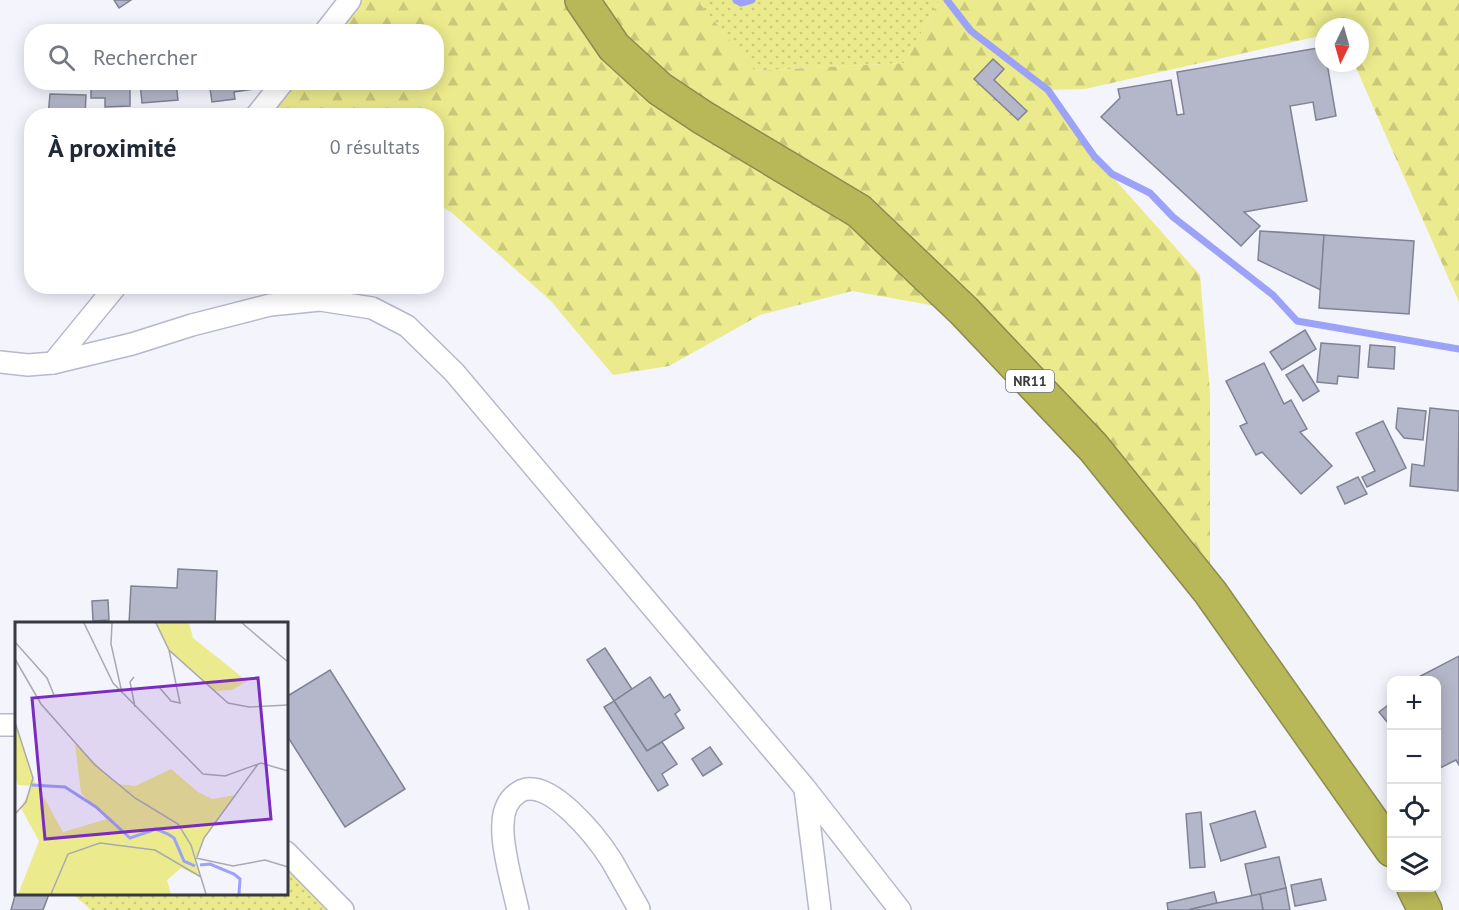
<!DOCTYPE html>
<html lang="fr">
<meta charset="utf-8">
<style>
body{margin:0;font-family:"PT Sans",sans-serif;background:#f2f2f3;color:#1f2937}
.controls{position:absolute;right:18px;bottom:18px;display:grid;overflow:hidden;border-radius:12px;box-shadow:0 3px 15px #0003}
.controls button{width:54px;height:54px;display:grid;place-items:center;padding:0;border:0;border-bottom:2px solid #e0e1e3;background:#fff;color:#1f2937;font:30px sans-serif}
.compass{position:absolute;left:1315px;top:18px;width:54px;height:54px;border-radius:50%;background:#fff;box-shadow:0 3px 15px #0003;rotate:185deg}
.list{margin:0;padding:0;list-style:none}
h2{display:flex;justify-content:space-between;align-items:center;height:78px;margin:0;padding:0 24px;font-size:26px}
h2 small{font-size:20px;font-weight:400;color:#747a83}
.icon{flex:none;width:33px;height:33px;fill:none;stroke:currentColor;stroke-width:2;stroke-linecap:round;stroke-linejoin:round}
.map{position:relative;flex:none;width:1459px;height:910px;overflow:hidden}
.search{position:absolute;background:#fff;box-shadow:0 3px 15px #0003;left:24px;top:24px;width:420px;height:66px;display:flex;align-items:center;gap:15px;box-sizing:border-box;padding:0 21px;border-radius:24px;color:#747a83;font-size:22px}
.panel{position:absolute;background:#fff;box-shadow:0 3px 15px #0003;left:24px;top:108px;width:420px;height:186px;border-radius:24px}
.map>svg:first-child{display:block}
</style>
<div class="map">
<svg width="1459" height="910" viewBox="0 0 1459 910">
<defs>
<pattern id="grass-dots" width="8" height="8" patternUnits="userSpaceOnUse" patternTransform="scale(1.5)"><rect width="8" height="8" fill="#ebea8c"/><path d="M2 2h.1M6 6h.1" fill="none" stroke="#cac97a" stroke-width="1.8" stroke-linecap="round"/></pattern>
<pattern id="forest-firs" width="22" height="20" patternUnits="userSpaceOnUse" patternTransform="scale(1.5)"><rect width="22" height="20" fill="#ebea8c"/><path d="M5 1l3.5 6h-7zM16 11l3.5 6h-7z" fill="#cac97a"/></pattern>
</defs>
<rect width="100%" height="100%" fill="#f3f4fc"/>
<g fill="url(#grass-dots)">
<polygon points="697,0 940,0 904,63 754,71"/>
<polygon points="287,851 347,910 91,910 75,896 81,894 286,894"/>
</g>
<polygon fill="url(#forest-firs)" points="350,0 697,0 755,71 904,63 940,0 1459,0 1459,302 1354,63 1360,63 1360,27 1324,27 1324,35 1085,89 1048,90 1094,156 1200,275 1210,392 1210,592 964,311 852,291 760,315 669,366 613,375 551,301 451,212 437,204 436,116 256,116 283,83 436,82 436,32 325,31"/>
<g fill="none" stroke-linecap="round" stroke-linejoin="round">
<g stroke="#9ca2f8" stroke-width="7">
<polyline points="736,0 741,3 752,0"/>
<polyline points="947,0 971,31 1048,90 1094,156 1112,174 1150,193 1173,217 1273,295 1297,321 1459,349"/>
</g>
</g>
<g fill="#b4b6c9" stroke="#818395" stroke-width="1.5">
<polygon points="114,0 131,0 119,8"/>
<polygon points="1324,47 1324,63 1327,63 1336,116 1316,120 1313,102 1290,106 1307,201 1244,212 1260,226 1241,246 1101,117 1120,98 1118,89 1171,80 1177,115 1184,114 1177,72"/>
<polygon points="993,59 1004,69 994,80 1027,111 1018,120 974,79"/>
<polygon points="91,82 124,82 124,88 130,88 130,106 105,107 105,98 91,98"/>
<polygon points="140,82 176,82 178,100 142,103"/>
<polygon points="209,82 262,82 262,88 234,92 235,99 212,102"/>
<polygon points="50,94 86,95 85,116 48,116"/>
<polygon points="1260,231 1324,235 1321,290 1258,260"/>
<polygon points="1324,235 1414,241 1409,314 1319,308"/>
<polygon points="1305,330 1316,349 1282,370 1270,352"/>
<polygon points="1321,343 1360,346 1358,378 1338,376 1337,384 1317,382"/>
<polygon points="1370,345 1395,347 1394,369 1368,367"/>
<polygon points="1264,363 1284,404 1291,400 1307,429 1300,432 1332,466 1301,494 1262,452 1256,455 1240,426 1247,423 1226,381"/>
<polygon points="1303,365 1319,391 1303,401 1286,375"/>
<polygon points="1398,408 1426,411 1423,440 1404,438 1396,428"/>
<polygon points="1430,408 1459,411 1458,491 1410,486 1412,464 1424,466"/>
<polygon points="1383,421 1406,468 1367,487 1362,477 1375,471 1356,433"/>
<polygon points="1358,477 1367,494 1345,504 1337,487"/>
<polygon points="178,569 217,571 215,624 129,624 131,586 177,588"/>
<polygon points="108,600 109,620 93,621 92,601"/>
<polygon points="605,648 632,689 614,701 587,660"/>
<polygon points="1459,656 1459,765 1456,760 1436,770 1436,680 1413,680"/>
<polygon points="330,670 405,789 345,827 286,734 286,697"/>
<polygon points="650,677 664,698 670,694 680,710 675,714 684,728 647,751 614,701"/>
<polygon points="614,701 647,751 662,742 677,764 662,774 668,785 658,791 604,707"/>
<polygon points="1392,702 1392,728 1379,712"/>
<polygon points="710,747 722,764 703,776 692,759"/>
<polygon points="1255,811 1266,847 1221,861 1210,824"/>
<polygon points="1201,812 1205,867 1190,868 1186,814"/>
<polygon points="1279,857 1286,888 1252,896 1245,864"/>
<polygon points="1321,879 1326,900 1295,906 1291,885"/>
<polygon points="1286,888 1290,910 1263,910 1260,894"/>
<polygon points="16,892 16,894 49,894 43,910 11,910"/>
<polygon points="1214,892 1217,903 1188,910 1168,910 1167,903"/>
<polygon points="1260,894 1263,910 1188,910 1217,903"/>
</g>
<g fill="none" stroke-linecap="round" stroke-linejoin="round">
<defs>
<g id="street">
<polyline points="325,32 350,0"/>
<polyline points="256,116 283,82"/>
<polyline points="0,362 28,365 53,363 132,344 192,325 270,305 320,300 372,308 407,326 454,372 805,788 900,910"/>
<polyline points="53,363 116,286"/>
<polyline points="0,725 16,725"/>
<polyline points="805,789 820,910"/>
<polyline points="286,852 343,910"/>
<path d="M518,910C513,887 501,846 503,824C503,811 508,799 519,792C548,774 598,839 612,861C621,877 630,893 639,909"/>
</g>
<g id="highway">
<polyline points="582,0 614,47 660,89 702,117 859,211 964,311 1093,447 1210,592 1392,850"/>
<polyline points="1414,888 1425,910"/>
</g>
</defs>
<use href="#street" stroke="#b6b8cb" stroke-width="24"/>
<use href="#highway" stroke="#8c8c50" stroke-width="36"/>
<use href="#street" stroke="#fff" stroke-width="21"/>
<use href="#highway" stroke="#b9b858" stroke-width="33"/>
</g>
<g text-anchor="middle" stroke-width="4.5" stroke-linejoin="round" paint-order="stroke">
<rect fill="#fff" stroke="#74757a" stroke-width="1.5" x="1006" y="370" width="48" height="22" rx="4.5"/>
<g font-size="14" font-weight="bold" fill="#393a41">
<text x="1030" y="386">NR11</text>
</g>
</g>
<g transform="translate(15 622)">
<rect width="273" height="273" fill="#f3f4fc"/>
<path d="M140,1H174L178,16L232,59L217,68L199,69L155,30ZM138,196L159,216L169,239L181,240L186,255L166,246L152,258L156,272H66L123,224L105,221L115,200Z" fill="#ebea8c"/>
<path d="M0,100L18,156L48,210L92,197L66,171L60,122L102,162L120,164L156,147L183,170L197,177L221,173L189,216L178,244L169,239L159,216L138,196L115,200L105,221L123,224L103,267L79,261L66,272H3L24,219L6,186L16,164L3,163L0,153Z" fill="#ebea8c"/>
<path fill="none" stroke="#9ca2f8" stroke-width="3" d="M17,163L50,165L81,185L115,216L141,207L153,212L159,216L169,239L180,244M185,243L195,242L219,252L225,257L224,272"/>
<path fill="none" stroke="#a9aab1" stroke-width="1.5" d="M69,1L98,61L188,152L210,154L246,141L273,149M97,1L96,22L107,71M141,1L154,28L213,81L234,85L273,83M227,1L273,40M0,20L32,56L39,73M0,37L26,82L80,143L120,176L163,202L176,223L191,272M119,55L115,60L120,85M144,65L156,79L165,81L154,28M0,100L18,156L11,180L0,192M182,235L189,216L243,142M181,236L218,244L250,238L273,245M36,272L53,232L85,221L140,228L186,255"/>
<path fill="#7b2cbf" fill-opacity="0.15" stroke="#7b2cbf" stroke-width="3" d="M243,56L256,197L30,217L17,76Z"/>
<rect width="273" height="273" fill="none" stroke="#393a41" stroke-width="3"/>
</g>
</svg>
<div class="controls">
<button>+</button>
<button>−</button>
<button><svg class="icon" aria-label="locate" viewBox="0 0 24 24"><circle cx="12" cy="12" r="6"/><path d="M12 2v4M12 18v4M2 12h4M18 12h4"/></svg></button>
<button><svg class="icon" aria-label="layers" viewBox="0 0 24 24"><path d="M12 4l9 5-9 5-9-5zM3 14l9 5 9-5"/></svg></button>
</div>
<svg class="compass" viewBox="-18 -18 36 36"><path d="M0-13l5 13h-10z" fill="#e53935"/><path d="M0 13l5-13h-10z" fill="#747a83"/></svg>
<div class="search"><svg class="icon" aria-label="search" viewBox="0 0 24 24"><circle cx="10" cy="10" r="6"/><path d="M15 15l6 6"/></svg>Rechercher</div>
<section class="panel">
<h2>À proximité<small>0 résultats</small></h2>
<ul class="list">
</ul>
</section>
</div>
